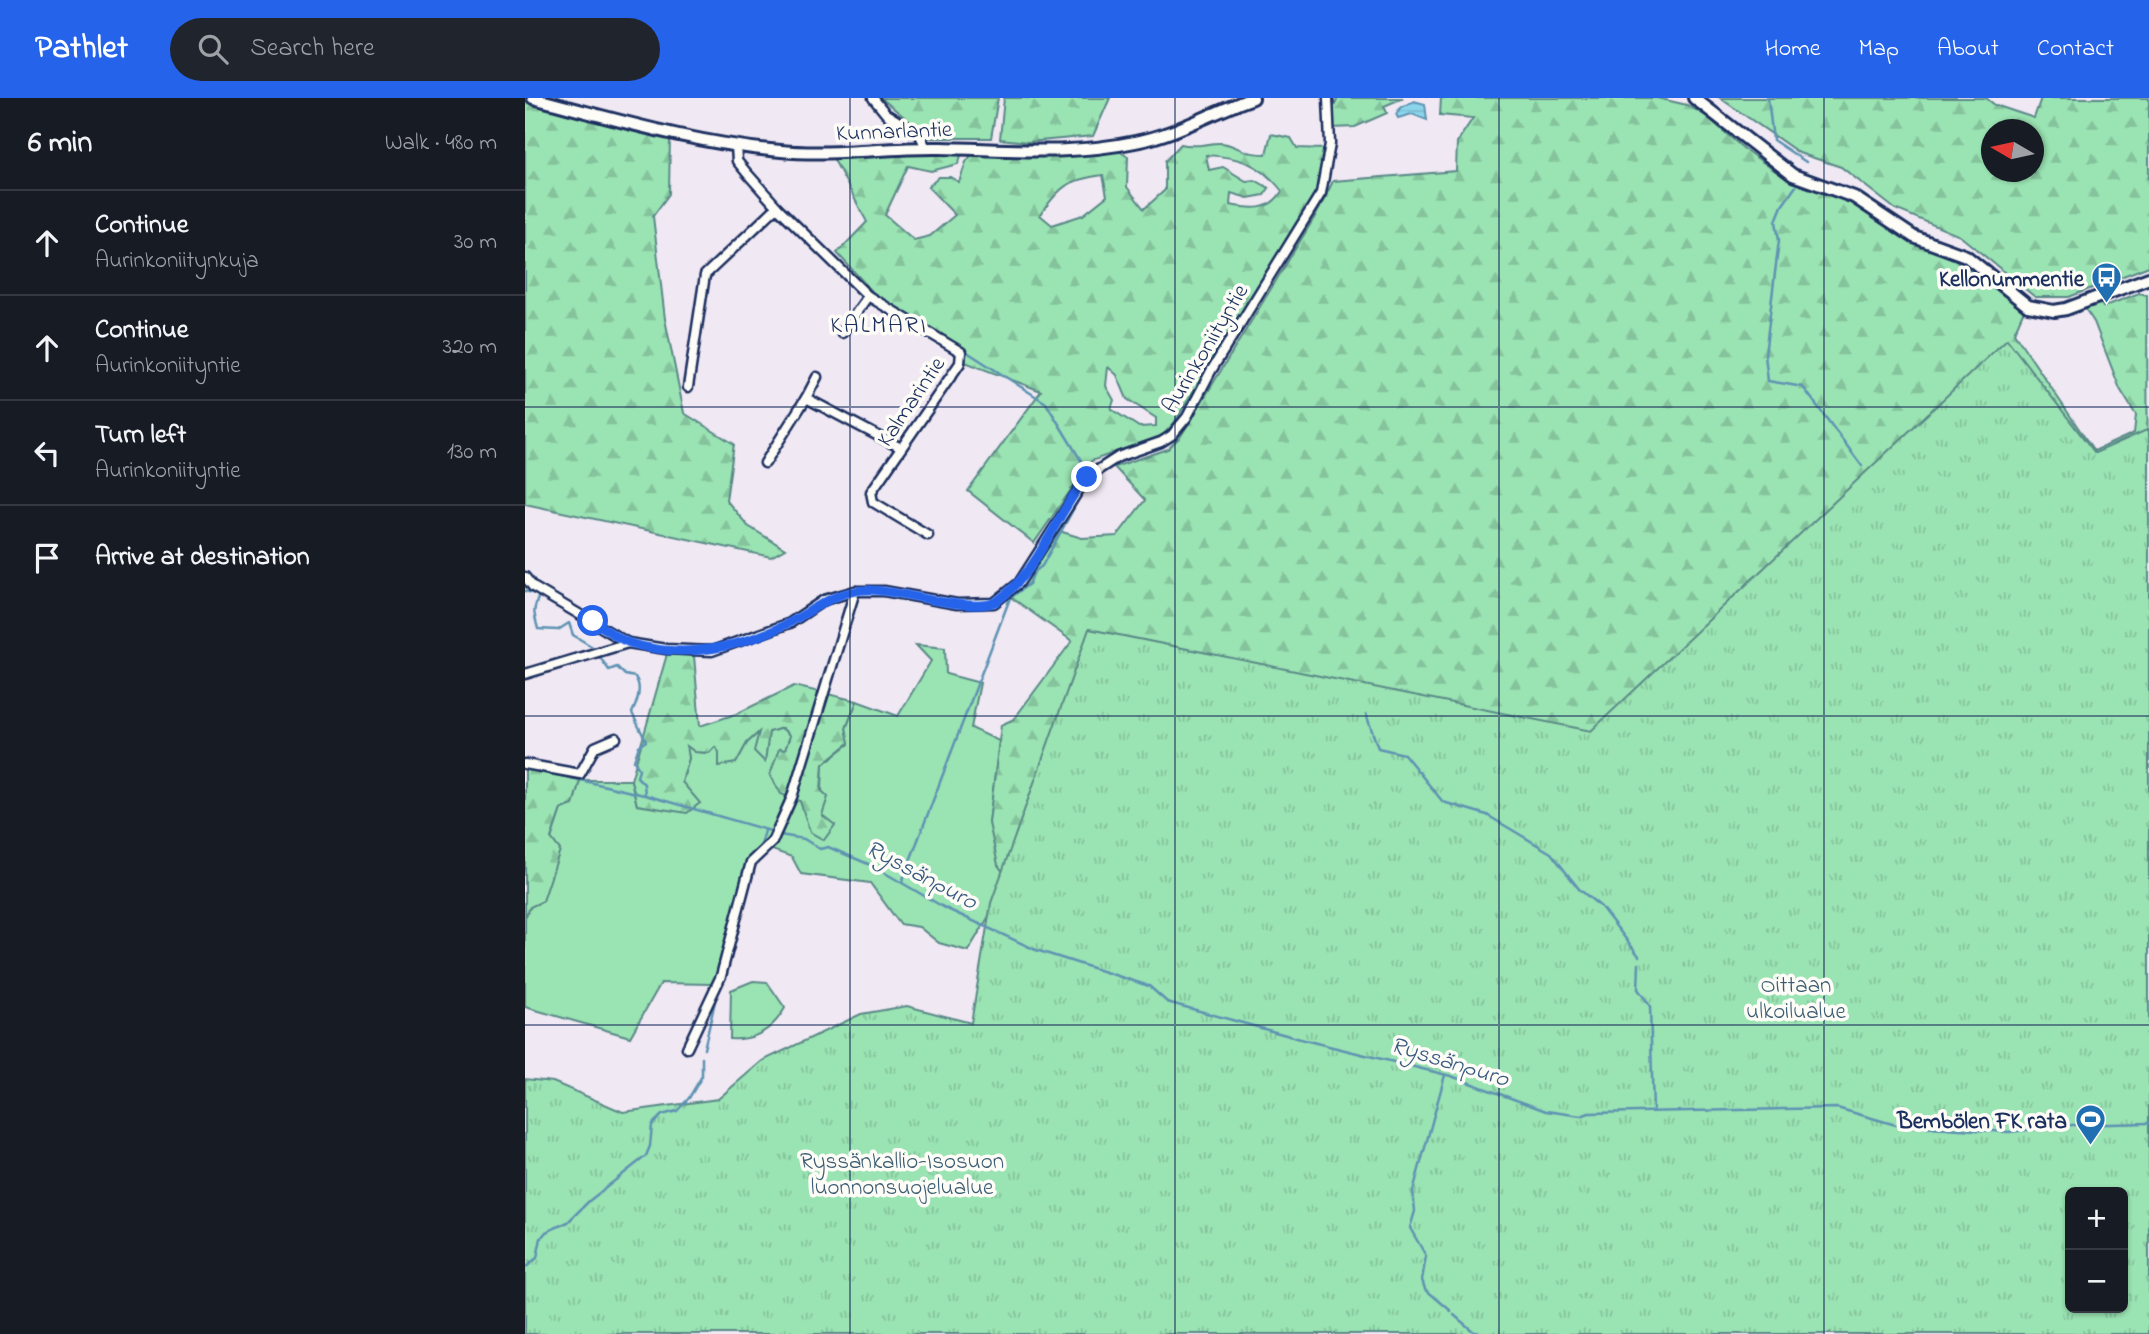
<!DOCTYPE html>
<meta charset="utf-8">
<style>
body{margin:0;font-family:"Indie Flower",sans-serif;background:#20242c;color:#f1f3f6}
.controls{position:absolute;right:21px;bottom:21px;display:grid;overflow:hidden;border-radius:10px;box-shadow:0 2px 5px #0004}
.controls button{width:63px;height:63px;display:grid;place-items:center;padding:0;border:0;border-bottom:2px solid #363941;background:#171b24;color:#f1f3f6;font:35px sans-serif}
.compass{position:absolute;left:1456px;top:21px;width:63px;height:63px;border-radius:50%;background:#171b24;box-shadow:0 2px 5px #0004;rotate:279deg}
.stop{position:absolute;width:21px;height:21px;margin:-16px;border:5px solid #2563eb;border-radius:50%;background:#fff}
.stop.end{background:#2563eb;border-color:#fff;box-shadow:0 2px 7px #0008}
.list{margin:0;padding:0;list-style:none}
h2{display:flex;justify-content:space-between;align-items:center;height:91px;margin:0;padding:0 28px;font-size:30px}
h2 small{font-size:23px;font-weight:400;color:#9ea1a6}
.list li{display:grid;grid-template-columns:46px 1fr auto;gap:21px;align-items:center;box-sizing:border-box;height:105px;padding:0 28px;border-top:2px solid #363941}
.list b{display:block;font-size:26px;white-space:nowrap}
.list p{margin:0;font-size:23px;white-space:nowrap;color:#9ea1a6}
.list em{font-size:23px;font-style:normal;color:#9ea1a6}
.icon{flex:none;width:38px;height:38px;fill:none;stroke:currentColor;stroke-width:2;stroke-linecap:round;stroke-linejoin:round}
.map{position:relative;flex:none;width:1624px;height:1236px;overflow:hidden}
header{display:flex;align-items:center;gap:42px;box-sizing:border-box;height:98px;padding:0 35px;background:#2563eb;color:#fff}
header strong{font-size:33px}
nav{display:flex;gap:38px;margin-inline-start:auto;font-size:24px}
.search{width:490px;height:63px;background:#20242c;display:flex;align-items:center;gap:18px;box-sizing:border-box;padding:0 24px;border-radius:38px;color:#9ea1a6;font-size:26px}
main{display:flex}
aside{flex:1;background:#171b24}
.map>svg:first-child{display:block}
</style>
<header>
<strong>Pathlet</strong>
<div class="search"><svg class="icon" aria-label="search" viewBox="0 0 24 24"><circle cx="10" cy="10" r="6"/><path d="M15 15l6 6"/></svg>Search here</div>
<nav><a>Home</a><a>Map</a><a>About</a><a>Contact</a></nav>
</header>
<main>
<aside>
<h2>6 min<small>Walk · 480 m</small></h2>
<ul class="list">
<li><svg class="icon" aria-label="ahead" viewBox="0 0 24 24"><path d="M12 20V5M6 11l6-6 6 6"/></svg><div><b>Continue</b><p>Aurinkoniitynkuja</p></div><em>30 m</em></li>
<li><svg class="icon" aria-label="ahead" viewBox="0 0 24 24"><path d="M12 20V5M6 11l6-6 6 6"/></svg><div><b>Continue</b><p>Aurinkoniityntie</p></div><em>320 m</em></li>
<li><svg class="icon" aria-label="left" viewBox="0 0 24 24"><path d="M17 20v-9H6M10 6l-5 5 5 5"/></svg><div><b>Turn left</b><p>Aurinkoniityntie</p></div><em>130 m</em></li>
<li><svg class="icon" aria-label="arrive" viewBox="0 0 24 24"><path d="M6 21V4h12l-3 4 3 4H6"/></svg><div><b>Arrive at destination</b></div></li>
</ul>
</aside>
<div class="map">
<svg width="1624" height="1236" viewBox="0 0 1624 1236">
<defs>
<pattern id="forest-firs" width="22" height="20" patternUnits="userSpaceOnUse" patternTransform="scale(1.75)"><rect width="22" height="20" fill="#9ae3b2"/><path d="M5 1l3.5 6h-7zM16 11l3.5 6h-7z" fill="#84c39c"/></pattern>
<pattern id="park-tufts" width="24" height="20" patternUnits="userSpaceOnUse" patternTransform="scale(1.75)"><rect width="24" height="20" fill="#9ae3b2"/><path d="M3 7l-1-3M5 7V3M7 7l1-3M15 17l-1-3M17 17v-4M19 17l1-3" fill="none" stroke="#84c39c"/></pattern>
<pattern id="water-rules" width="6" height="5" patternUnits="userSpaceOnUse" patternTransform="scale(1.75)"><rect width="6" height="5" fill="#8cd6ec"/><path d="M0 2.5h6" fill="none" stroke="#78b8cd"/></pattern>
</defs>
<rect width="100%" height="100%" fill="#f0e8f3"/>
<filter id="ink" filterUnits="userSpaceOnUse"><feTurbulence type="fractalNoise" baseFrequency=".0143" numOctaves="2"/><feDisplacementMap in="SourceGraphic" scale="14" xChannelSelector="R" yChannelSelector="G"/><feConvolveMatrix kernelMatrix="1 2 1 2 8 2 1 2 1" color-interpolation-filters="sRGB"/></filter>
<g filter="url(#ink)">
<g fill="#9ae3b2" stroke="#5a8988" stroke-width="2">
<polygon points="391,547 420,550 421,576 455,585 446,630 474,643 464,725 490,790 464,818 443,853 414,845 394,829 375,826 345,785 276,776 267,759 247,752 269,700 275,703 280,716 296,717 298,666 324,646 321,630 332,603 373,618 406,563"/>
<path d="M257,630L265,638L260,653L255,651C261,685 267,710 247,742C241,751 230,754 223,764L193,873L186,886L136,885L105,939L0,909V819L35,752L26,741L36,711L48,707L55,682H106L112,707L157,684L164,660L161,647L170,654L184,655L190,648L211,665L222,645L235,633L241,646L244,634Z"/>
<path d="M228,883L242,884L260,910C248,931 231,943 205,941L206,892Z"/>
</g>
<g fill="url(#forest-firs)" stroke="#5a8988" stroke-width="2" fill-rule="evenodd">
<polygon points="356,0 473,0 466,40 405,40"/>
<polygon points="479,0 585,0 568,38 503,44 475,41"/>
<polygon points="813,0 878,0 859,8 862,15 830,29 807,30 806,15"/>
<polygon points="916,0 1132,0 1162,7 1181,18 1219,51 1266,84 1327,103 1387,143 1429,161 1499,212 1489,235 1569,353 1609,335 1611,317 1595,291 1569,224 1559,209 1576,206 1578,209 1614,195 1622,197 1624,663 490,790 473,767 464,725 476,627 489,621 547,543 487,500 534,433 557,440 592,438 620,402 589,369 643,351 656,338 794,112 808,83 931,73 932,44 948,20 915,17"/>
<path d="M1195,0H1461L1470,7L1509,20L1516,0H1624V168L1544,199H1510L1435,138L1370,111L1316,69L1274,55ZM1466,32H1508V74H1466Z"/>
<polygon points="0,1 145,38 144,96 128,118 140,221 159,315 209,346 201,402 223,428 260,451 246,459 0,406"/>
<path d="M746,36L766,40L772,50L800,51L793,91L649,325L638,337L566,363L509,445L443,393L516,293L440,264L436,249L354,201L312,155L342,124L307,58L432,53L436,58L433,66L406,73L383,68L360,117L389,142L405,138L430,117L403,89L414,79H425L434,84L441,64L449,54L537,58L591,51L603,59L602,89L619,111L640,92V63L656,46C673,51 689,42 702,46C720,52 721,56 741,56ZM681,57C715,59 735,65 757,93C745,114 726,111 705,107L706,95L723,100L739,97L744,90L730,82L721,83L698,69L684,72ZM578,77L582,98L558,117L527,127L515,117C536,87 543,82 578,77ZM583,269L592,277L602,301L631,320V328L614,329L586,311L589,302L581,288Z"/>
<polygon points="142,556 169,558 175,628 211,616 269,588 332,603 321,630 324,645 298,666 296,692 303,699 297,717 310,727 299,742 285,734 275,703 256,696 245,677 254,651 260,652 265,638 257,630 244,634 240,664 229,653 234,634 222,645 211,665 194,668 194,654 190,649 184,655 170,654 162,648 164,660 157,684 175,705 162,715 112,707 106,682"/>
<polygon points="0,671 55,682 48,707 36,711 26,740 35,752 18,803 5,809 0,819"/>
</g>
<path fill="url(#park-tufts)" stroke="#5a8988" stroke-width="2" fill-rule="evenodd" d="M1482,241L1570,355L1624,331V1236H0V981L28,984L98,1014L193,1001L237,963L336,916L382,908L446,925L466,805L564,531L1066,633ZM1598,1094V1210H1545V1094Z"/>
<polygon fill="url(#water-rules)" stroke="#5f93b3" stroke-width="2" points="889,3 900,6 902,22 887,16 873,20 871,16 876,9"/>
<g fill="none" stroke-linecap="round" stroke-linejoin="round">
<g stroke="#5f93b3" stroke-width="2.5">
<polyline points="1243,0 1248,42 1281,64"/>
<polyline points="1271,88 1257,108 1251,123 1254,142 1240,257 1243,283 1278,289 1337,368"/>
<polyline points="356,200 407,232"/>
<polyline points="439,252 521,305 563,374"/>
<path d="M0,493L14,497C8,514 8,512 13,531L33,532L44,525L48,537L71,551"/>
<path d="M74,558L84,572L92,569L100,577L110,579C118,590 112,605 107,615L121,643L114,648L109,663L114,671L112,679L119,686L120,697L249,734"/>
<polyline points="841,616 853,650 879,656 918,704 962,717 1026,755 1054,791 1076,809 1114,858"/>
<polyline points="13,672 119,697"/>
<polyline points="255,737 279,741 295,751 303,749 348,768 420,810 511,852 624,888 642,904 779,942 926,978 1021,1013 1056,1018 1064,1015 1312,1010 1371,1027 1484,1034 1547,1027 1624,1025"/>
<polyline points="235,750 240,733"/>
<polyline points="226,778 231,765"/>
<polyline points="377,784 485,500 504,486 509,474 517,468 560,390"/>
<polyline points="217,812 224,788"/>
<polyline points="210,842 214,825"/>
<polyline points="1114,866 1113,891 1125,908 1128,1013"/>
<polyline points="179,951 191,899"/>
<polyline points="920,977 888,1093 890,1113 885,1130 901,1158 897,1182 900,1191 926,1213"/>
<polyline points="0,1170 12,1160 16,1140 21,1134 43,1124 64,1103 121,1058 125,1048 127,1027 137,1017 152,1013 164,1000 177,978 177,960"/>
<polyline points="929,1217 949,1234 969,1236"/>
</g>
<defs>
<g id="street">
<polyline points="348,0 361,16 395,37 401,50"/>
<polyline points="211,48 212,63 221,74 252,109 343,198 436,254 435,265 346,394 348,404 403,437"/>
<polyline points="317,235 343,198"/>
<polyline points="163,289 180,177 252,109"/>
<polyline points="281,300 292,279"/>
<polyline points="240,365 281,300 376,350"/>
<polyline points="0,479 8,489 103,545"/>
<polyline points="0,576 103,545 141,551 187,553 265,525 299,502 330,493 359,493 432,506 469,505 494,485 562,379 593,359 636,344 647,337 662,319 686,273 796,95 805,46 803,0"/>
<polyline points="0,666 55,676 70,649 91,640"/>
<polyline points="162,950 196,878 226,764 247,744 267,699 330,493"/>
</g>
<g id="secondary">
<path d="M8,0C89,21 171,46 256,53C309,58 362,49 415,50C481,51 544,58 610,44C652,36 688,14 728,0"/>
<polyline points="1169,0 1268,77 1329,99 1389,139 1441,158 1503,208 1529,213 1541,211 1624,180"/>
</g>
</defs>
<use href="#street" stroke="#1b2f5e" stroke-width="13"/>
<use href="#secondary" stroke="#1b2f5e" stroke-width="16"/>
<use href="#street" stroke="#fdfcf7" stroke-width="8"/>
<use href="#secondary" stroke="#fdfcf7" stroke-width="10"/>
</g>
</g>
<g fill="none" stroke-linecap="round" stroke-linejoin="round" filter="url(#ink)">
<path stroke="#2563eb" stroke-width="9" d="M68,523C80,530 92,541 105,545C159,562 215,550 264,525C292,510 312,491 346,492C374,492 451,517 472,503C516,472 529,418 562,379"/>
</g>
<path fill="none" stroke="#1b2f5e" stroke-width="2" stroke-opacity="0.55" d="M325,0V1236M650,0V1236M974,0V1236M1299,0V1236M0,309H1624M0,618H1624M0,927H1624"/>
<defs>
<symbol id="bus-pin" viewBox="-11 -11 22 30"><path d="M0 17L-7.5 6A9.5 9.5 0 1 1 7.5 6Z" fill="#1f6fb2" stroke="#fdfcf7"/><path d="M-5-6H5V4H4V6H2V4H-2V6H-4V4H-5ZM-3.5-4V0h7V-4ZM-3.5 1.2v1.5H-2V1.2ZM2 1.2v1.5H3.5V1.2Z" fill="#fff"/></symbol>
<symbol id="stadium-pin" viewBox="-11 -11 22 30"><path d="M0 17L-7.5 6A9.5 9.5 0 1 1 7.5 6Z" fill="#1f6fb2" stroke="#fdfcf7"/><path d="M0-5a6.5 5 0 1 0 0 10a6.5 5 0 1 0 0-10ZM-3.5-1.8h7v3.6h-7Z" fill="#fff"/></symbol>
</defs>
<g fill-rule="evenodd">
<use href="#bus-pin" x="1564" y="162" width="35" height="47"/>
<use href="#stadium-pin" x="1548" y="1004" width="35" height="47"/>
</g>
<g text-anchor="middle" stroke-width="7" stroke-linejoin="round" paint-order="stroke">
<g font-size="23" fill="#1b2f5e" stroke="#fdfcf7">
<text transform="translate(369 32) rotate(-2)" y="8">Kunnarlantie</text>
<text transform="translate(679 250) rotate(-59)" y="8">Aurinkoniityntie</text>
<text transform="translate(385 303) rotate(-56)" y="8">Kalmarintie</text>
</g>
<g font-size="23" font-weight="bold" fill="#1b2f5e" stroke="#fdfcf7" text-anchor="end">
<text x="1559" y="188">Kellonummentie</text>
<text x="1542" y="1030">Bembölen FK rata</text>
</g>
<g font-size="23" fill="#3b5c73" stroke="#fdfcf7">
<text x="1271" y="894">Oittaan<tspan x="1271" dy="26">ulkoilualue</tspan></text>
<text x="377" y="1070">Ryssänkallio-Isosuon<tspan x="377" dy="26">luonnonsuojelualue</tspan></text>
</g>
<g font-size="24" letter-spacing="2" fill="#1b2f5e" stroke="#fdfcf7">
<text x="354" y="234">KALMARI</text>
</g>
<g font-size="24" font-style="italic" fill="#375982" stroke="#fdfcf7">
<text transform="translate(397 776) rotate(28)" y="8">Ryssänpuro</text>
<text transform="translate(925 963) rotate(17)" y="8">Ryssänpuro</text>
</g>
</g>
</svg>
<div class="controls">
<button>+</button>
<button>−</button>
</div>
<svg class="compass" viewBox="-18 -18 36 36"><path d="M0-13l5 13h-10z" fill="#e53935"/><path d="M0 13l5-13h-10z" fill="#9ea1a6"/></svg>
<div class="stop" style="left:68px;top:523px"></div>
<div class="stop end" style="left:562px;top:379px"></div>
</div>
</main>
